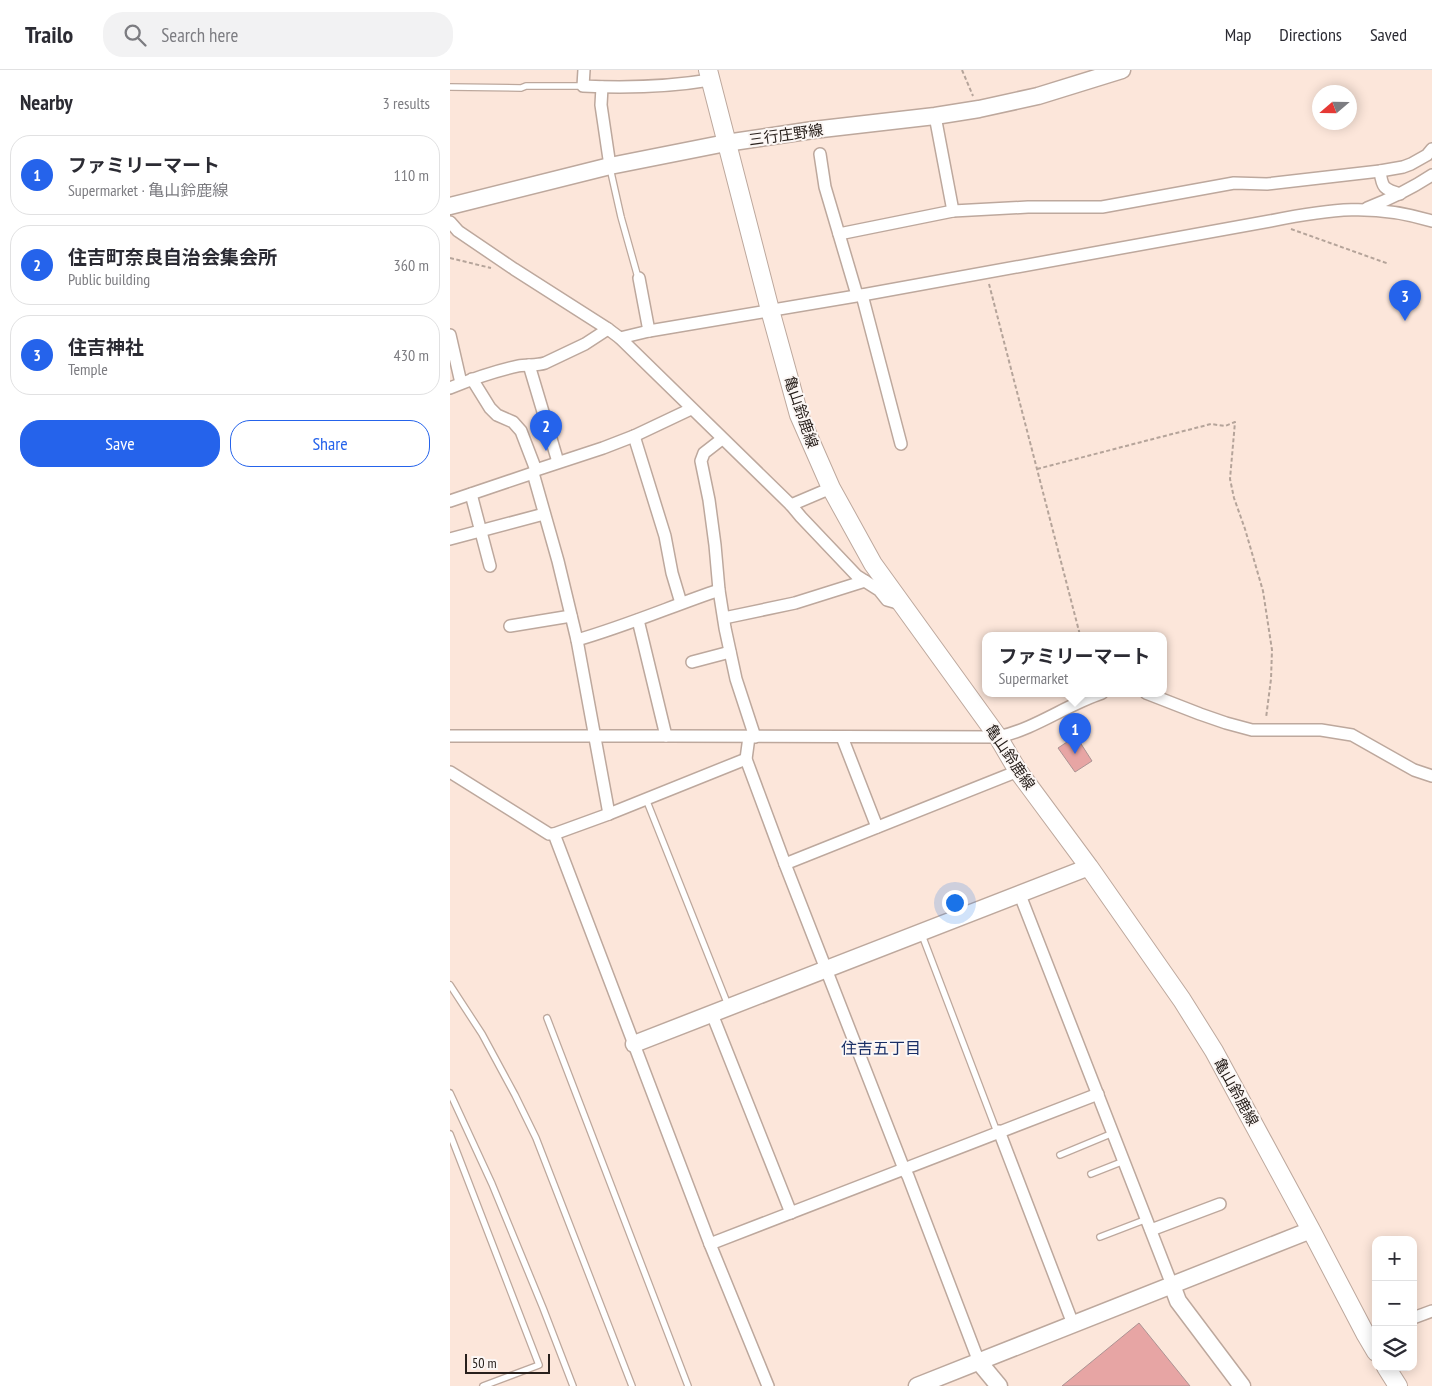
<!DOCTYPE html>
<meta charset="utf-8">
<style>
body{margin:0;font-family:"PT Sans Narrow","Noto Sans JP",sans-serif;background:#f2f2f3;color:#2b2b33}
.controls{position:absolute;right:15px;bottom:15px;display:grid;overflow:hidden;border-radius:10px;box-shadow:0 2px 12px #0003}
.controls button{width:45px;height:45px;display:grid;place-items:center;padding:0;border:0;border-bottom:1px solid #e1e1e2;background:#fff;color:#2b2b33;font:25px sans-serif}
.compass{position:absolute;left:862px;top:15px;width:45px;height:45px;border-radius:50%;background:#fff;box-shadow:0 2px 12px #0003;rotate:250deg}
.scale{position:absolute;left:15px;bottom:12px;width:85px;box-sizing:border-box;padding-left:5px;border:2px solid #28201c;border-top:0;font-size:14px;line-height:18px;white-space:nowrap;color:#28201c;-webkit-text-stroke:4px #fcf7f5;paint-order:stroke}
.you{position:absolute;left:504px;top:832px;width:18px;height:18px;margin:-12px;border:4px solid #fff;border-radius:50%;background:#1a73e8;box-shadow:0 0 0 8px #1a73e833}
.badge{display:grid;place-items:center;width:32px;height:32px;border-radius:50%;background:#2563eb;color:#fff;font-size:16px;font-weight:700}
.pin{position:absolute;translate:-50% -41px;filter:drop-shadow(0 1px 2px #0008)}
.pin::after{content:'';position:absolute;top:26px;width:18px;height:15px;background:inherit;clip-path:polygon(0 0,100% 0,50% 100%)}
.popup{position:absolute;left:532px;top:562px;width:185px;height:65px;box-sizing:border-box;display:grid;place-content:center;border-radius:10px;background:#fff;filter:drop-shadow(0 1px 4px #0005);font-size:16px;white-space:nowrap;color:#7c7c81}
.popup b{font-size:19px;color:#2b2b33}
.popup::after{content:'';position:absolute;left:50%;top:100%;margin-left:-10px;border:10px solid transparent;border-top-color:#fff}
.list{margin:0;padding:0;list-style:none}
h2{display:flex;justify-content:space-between;align-items:center;height:65px;margin:0;padding:0 20px;font-size:21px}
h2 small{font-size:16px;font-weight:400;color:#7c7c81}
.list li{display:grid;grid-template-columns:32px 1fr auto;gap:15px;align-items:center;box-sizing:border-box;height:80px;margin:0 10px 10px;padding:0 10px;border:1px solid #e1e1e2;border-radius:20px}
.list b{display:block;font-size:19px;white-space:nowrap}
.list p{margin:0;font-size:16px;white-space:nowrap;color:#7c7c81}
.list em{font-size:16px;font-style:normal;color:#7c7c81}
.actions{display:flex;gap:10px;padding:15px 20px}
.actions a{flex:1;padding:11px 0;border:1px solid #2563eb;border-radius:20px;text-align:center;font-size:18px;color:#2563eb}
.actions .main{background:#2563eb;color:#fff}
.icon{flex:none;width:28px;height:28px;fill:none;stroke:currentColor;stroke-width:2;stroke-linecap:round;stroke-linejoin:round}
.map{position:relative;flex:none;width:982px;height:1316px;overflow:hidden}
header{display:flex;align-items:center;gap:30px;box-sizing:border-box;height:70px;padding:0 25px;background:#fff;border-bottom:1px solid #e1e1e2}
header strong{font-size:24px}
nav{display:flex;gap:28px;margin-inline-start:auto;font-size:18px}
.search{width:350px;height:45px;background:#f2f2f3;display:flex;align-items:center;gap:12px;box-sizing:border-box;padding:0 18px;border-radius:20px;color:#7c7c81;font-size:19px}
main{display:flex}
aside{flex:1;background:#fff}
.map>svg:first-child{display:block}
</style>
<header>
<strong>Trailo</strong>
<div class="search"><svg class="icon" aria-label="search" viewBox="0 0 24 24"><circle cx="10" cy="10" r="6"/><path d="M15 15l6 6"/></svg>Search here</div>
<nav><a>Map</a><a>Directions</a><a>Saved</a></nav>
</header>
<main>
<aside>
<h2>Nearby<small>3 results</small></h2>
<ul class="list">
<li><span class="badge">1</span><div><b>ファミリーマート</b><p>Supermarket · 亀山鈴鹿線</p></div><em>110 m</em></li>
<li><span class="badge">2</span><div><b>住吉町奈良自治会集会所</b><p>Public building</p></div><em>360 m</em></li>
<li><span class="badge">3</span><div><b>住吉神社</b><p>Temple</p></div><em>430 m</em></li>
</ul>
<div class="actions"><a class="main">Save</a><a>Share</a></div>
</aside>
<div class="map">
<svg width="982" height="1316" viewBox="0 0 982 1316">
<rect width="100%" height="100%" fill="#fce6da"/>
<g fill="#e7a5a4" stroke="#ac9393">
<polygon points="626,666 642,691 625,702 608,678"/>
<polygon points="689,1253 740,1316 612,1316"/>
</g>
<g fill="none" stroke-linecap="round" stroke-linejoin="round">
<defs>
<g id="lane">
<polyline points="0,17 71,18 76,16 133,16"/>
<polyline points="160,98 171,147 187,204 189,208"/>
<polyline points="196,729 278,935"/>
<polyline points="472,865 547,1062"/>
<polyline points="0,915 32,964 65,1025 86,1068 182,1316"/>
<polyline points="97,948 238,1316"/>
<polyline points="0,1023 42,1114 93,1238 123,1316"/>
<polyline points="0,1064 89,1295 33,1316"/>
<polyline points="610,1085 663,1063"/>
<polyline points="641,1104 674,1091"/>
<polyline points="650,1167 697,1149"/>
</g>
<g id="street">
<path d="M134,0L133,16C175,18 218,17 260,10"/>
<polyline points="152,17 151,35 160,96"/>
<polyline points="485,46 503,141"/>
<polyline points="370,84 375,117 407,225"/>
<path d="M930,101C932,118 934,119 950,124"/>
<path d="M917,138C940,129 961,119 982,105"/>
<polyline points="0,152 8,161 64,199 158,259 170,268 341,435 351,447 407,506 429,520 437,530 451,534"/>
<polyline points="389,164 503,141 578,137 652,137 784,113 817,114 930,101 953,97 961,94 977,85 982,79"/>
<polyline points="189,208 199,261"/>
<polyline points="412,225 451,374"/>
<polyline points="0,265 11,313"/>
<path d="M170,268L199,261L412,225L820,151C880,139 923,133 982,151"/>
<polyline points="79,295 108,392"/>
<polyline points="22,309 40,338 47,345 63,352 71,361 86,400"/>
<path d="M0,318C22,309 45,301 68,296C77,294 86,296 95,293L135,274L158,259"/>
<polyline points="184,366 215,466 222,503 231,533"/>
<polyline points="272,369 254,383 251,391 259,430 265,475 269,520 275,558 286,609 305,667"/>
<polyline points="83,403 108,491 127,570 159,744"/>
<polyline points="21,424 40,496"/>
<polyline points="0,431 83,403 86,400 153,378 184,366 241,339"/>
<polyline points="341,435 381,418"/>
<polyline points="0,469 94,444"/>
<polyline points="274,548 345,533 415,511"/>
<polyline points="188,550 216,666"/>
<polyline points="60,556 121,546"/>
<path d="M127,570C176,556 222,536 269,520"/>
<polyline points="242,592 280,582"/>
<polyline points="696,623 750,644 776,653 802,660 871,660 902,665 964,700 982,706"/>
<path d="M0,666H216L548,667C585,659 616,635 652,623"/>
<polyline points="299,667 296,689 335,794 454,1099 458,1106 529,1292"/>
<polyline points="392,667 427,757"/>
<polyline points="0,702 99,764 104,764 260,1174 318,1316"/>
<polyline points="104,764 159,744 296,689"/>
<polyline points="335,794 568,701"/>
<polyline points="570,825 722,1215"/>
<polyline points="262,944 341,1143"/>
<polyline points="549,1061 623,1254"/>
<polyline points="701,1160 770,1134"/>
<polyline points="260,1174 648,1024"/>
<polyline points="963,1248 982,1241"/>
</g>
<g id="secondary">
<polyline points="0,136 160,96 276,73 363,60 485,46 529,39 588,26 672,0"/>
<polyline points="184,974 639,797"/>
<polyline points="722,1215 728,1231 792,1316"/>
<polyline points="529,1292 549,1316"/>
<polyline points="467,1316 861,1160"/>
</g>
<g id="primary">
<polyline points="258,0 320,240 349,345 381,418 423,494 548,667 568,701 639,797 732,930 764,981 861,1160 916,1265 926,1282"/>
<polyline points="936,1297 948,1316"/>
</g>
</defs>
<use href="#lane" stroke="#bda89d" stroke-width="8"/>
<use href="#street" stroke="#bda89d" stroke-width="14"/>
<use href="#secondary" stroke="#bda89d" stroke-width="19"/>
<use href="#primary" stroke="#bda89d" stroke-width="20"/>
<g stroke="#b5a49a" stroke-width="2" stroke-dasharray="4 2.5" stroke-linecap="butt">
<polyline points="512,0 523,26"/>
<polyline points="841,159 939,194"/>
<polyline points="0,188 41,198"/>
<polyline points="539,214 630,565"/>
<polyline points="587,399 761,354 775,356 785,352 780,409 784,428 795,459 813,521 822,580 821,609 816,648"/>
</g>
<use href="#lane" stroke="#fff" stroke-width="5.5"/>
<use href="#street" stroke="#fff" stroke-width="11"/>
<use href="#secondary" stroke="#fff" stroke-width="16"/>
<use href="#primary" stroke="#fff" stroke-width="18"/>
</g>
<g text-anchor="middle" stroke-width="4" stroke-linejoin="round" paint-order="stroke">
<g font-size="15" fill="#28201c" stroke="#fcf7f5">
<text transform="translate(336 65) rotate(-8)" y="5">三行庄野線</text>
<text transform="translate(351 342) rotate(71)" y="5">亀山鈴鹿線</text>
<text transform="translate(560 687) rotate(56)" y="5">亀山鈴鹿線</text>
<text transform="translate(786 1022) rotate(61)" y="5">亀山鈴鹿線</text>
</g>
<g font-size="16" fill="#1a2f66" stroke="#fcf7f5">
<text x="431" y="984">住吉五丁目</text>
</g>
</g>
</svg>
<div class="controls">
<button>+</button>
<button>−</button>
<button><svg class="icon" aria-label="layers" viewBox="0 0 24 24"><path d="M12 4l9 5-9 5-9-5zM3 14l9 5 9-5"/></svg></button>
</div>
<svg class="compass" viewBox="-18 -18 36 36"><path d="M0-13l5 13h-10z" fill="#e53935"/><path d="M0 13l5-13h-10z" fill="#7c7c81"/></svg>
<div class="scale">50 m</div>
<div class="you"></div>
<div class="pin badge" style="left:625px;top:684px">1</div>
<div class="popup"><b>ファミリーマート</b>Supermarket</div>
<div class="pin badge" style="left:96px;top:381px">2</div>
<div class="pin badge" style="left:955px;top:251px">3</div>
</div>
</main>
